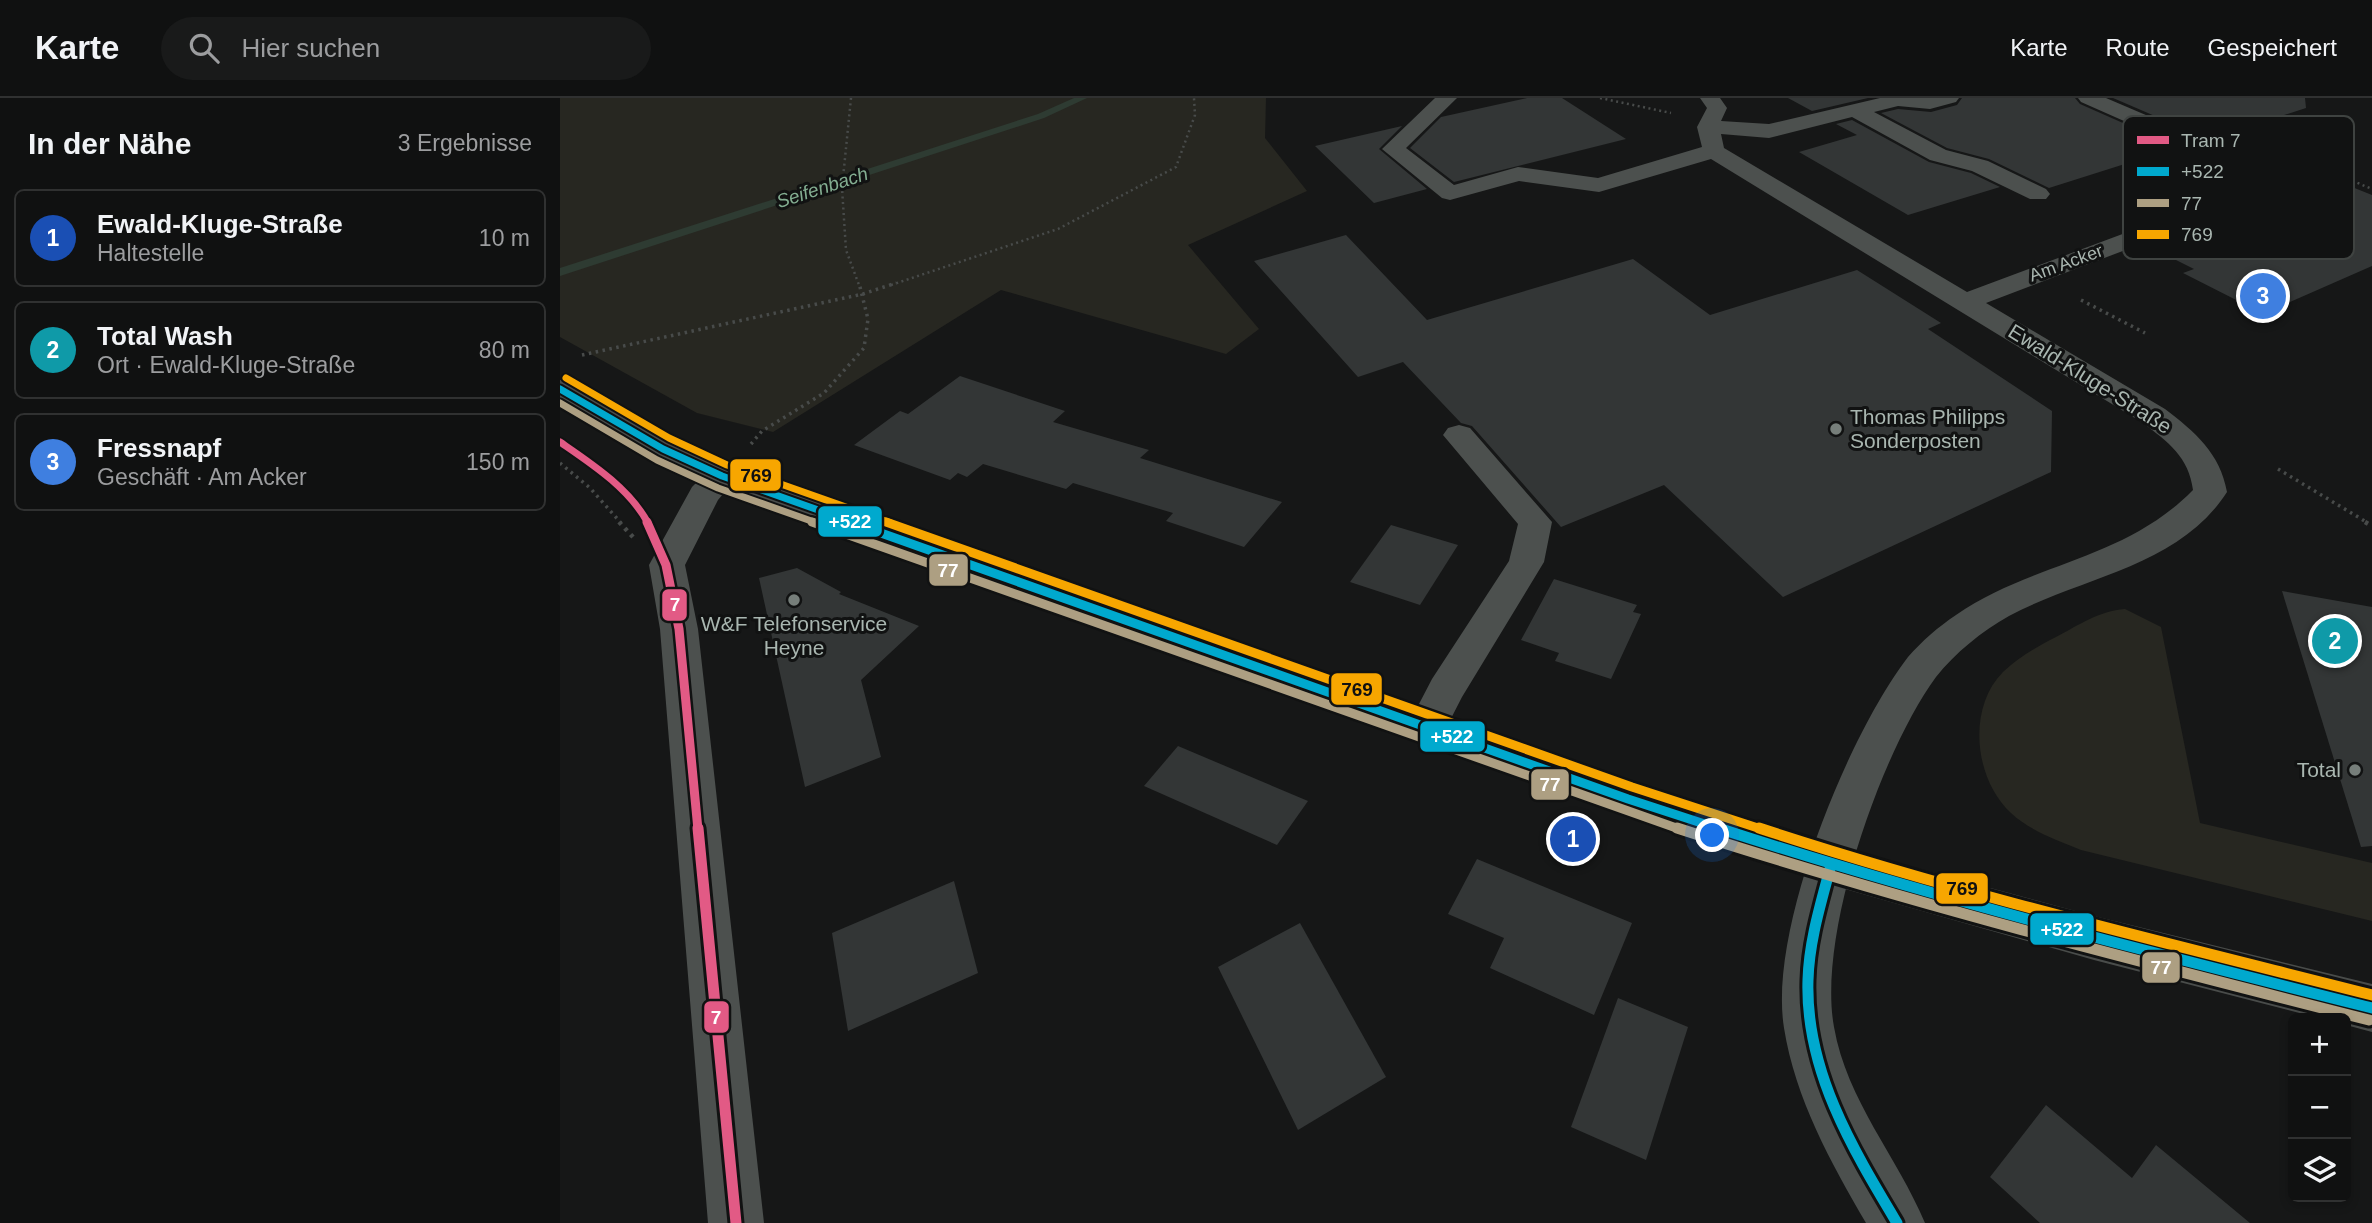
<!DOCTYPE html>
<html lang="de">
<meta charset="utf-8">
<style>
body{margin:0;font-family:Helvetica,sans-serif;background:#191a1a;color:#f1f3f6}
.controls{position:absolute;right:21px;bottom:21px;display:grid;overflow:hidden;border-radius:10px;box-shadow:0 4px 10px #0003}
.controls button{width:63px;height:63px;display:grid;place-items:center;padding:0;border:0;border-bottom:2px solid #303131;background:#101111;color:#f1f3f6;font:35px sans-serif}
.you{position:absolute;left:1153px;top:738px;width:24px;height:24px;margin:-18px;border:5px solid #fff;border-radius:50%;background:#1a73e8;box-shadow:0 0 0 10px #1a73e833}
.badge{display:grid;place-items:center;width:46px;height:46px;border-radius:50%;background:#1a73e8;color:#fff;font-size:23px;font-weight:700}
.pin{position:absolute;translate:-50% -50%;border:4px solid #fff;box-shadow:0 2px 7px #0006}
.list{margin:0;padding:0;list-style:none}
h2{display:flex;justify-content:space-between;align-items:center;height:91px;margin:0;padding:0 28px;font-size:30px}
h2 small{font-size:23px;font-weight:400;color:#9c9d9f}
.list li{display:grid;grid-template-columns:46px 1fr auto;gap:21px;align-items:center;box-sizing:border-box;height:98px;margin:0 14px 14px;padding:0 14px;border:2px solid #303131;border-radius:10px}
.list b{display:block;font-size:26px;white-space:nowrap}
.list p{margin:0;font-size:23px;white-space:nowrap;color:#9c9d9f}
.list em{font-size:23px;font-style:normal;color:#9c9d9f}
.icon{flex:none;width:38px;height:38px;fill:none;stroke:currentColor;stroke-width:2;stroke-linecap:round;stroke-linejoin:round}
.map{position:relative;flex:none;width:1812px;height:1125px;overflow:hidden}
header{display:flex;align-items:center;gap:42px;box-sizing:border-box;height:98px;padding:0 35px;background:#101111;border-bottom:2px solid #303131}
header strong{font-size:33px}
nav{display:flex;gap:38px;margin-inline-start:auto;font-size:24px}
.search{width:490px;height:63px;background:#191a1a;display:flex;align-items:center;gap:18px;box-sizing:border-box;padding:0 24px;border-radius:38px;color:#9c9d9f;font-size:26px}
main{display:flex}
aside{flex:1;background:#101111}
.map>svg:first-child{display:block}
</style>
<header>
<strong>Karte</strong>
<div class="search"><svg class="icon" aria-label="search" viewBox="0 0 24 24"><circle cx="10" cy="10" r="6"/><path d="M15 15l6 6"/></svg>Hier suchen</div>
<nav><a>Karte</a><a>Route</a><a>Gespeichert</a></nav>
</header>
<main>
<aside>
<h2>In der Nähe<small>3 Ergebnisse</small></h2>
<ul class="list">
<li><span class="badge" style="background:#1a4fb4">1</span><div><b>Ewald-Kluge-Straße</b><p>Haltestelle</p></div><em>10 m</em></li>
<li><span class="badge" style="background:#0f9aa8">2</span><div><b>Total Wash</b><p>Ort · Ewald-Kluge-Straße</p></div><em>80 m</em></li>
<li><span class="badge" style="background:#3f7fe0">3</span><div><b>Fressnapf</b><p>Geschäft · Am Acker</p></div><em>150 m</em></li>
</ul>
</aside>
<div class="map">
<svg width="1812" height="1125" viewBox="0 0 1812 1125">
<rect width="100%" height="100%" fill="#161717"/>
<g fill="#272721">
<polygon points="0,0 706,0 705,40 747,93 628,147 699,231 666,256 441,192 213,334 137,315 0,239"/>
<path d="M1565,511L1601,529L1640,725L1812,765V823L1521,752C1497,742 1470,733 1451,715C1414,681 1407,610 1443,574C1459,559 1478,548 1496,539C1519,527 1539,513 1565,511Z"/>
</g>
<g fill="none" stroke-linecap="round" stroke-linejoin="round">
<polygon fill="#2e3b32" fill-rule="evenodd" points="514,0 527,0 484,20 0,178 0,170 478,16"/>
</g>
<g fill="#333636">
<polygon points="967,0 1002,0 1066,41 894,84 850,50 881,19"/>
<polygon points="1228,0 1308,0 1252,13"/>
<polygon points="1402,0 1515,0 1520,6 1624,52 1599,61 1590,58 1489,90 1429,61 1387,50 1321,15 1338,11 1371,14 1397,7"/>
<polygon points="1553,0 1745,0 1746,10 1662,37 1665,38 1653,43"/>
<polygon points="1292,22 1369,64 1411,75 1440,89 1348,117 1239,54 1297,37 1276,26"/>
<polygon points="842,28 819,51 867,91 814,105 755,48"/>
<polygon points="1782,85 1812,97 1812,168 1716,210 1703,204 1690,209 1623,175 1634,171 1602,155"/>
<polygon points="786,137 867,222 1073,161 1150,217 1297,172 1381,225 1368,231 1492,313 1491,374 1223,499 1104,387 1001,429 912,328 901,325 843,264 798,279 694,163"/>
<polygon points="400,278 505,313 493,324 589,352 580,360 722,404 684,449 606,423 613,415 513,385 506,391 423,366 407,379 398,375 390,382 294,347 340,313 348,316"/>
<polygon points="831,427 898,447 860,507 790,484"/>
<polygon points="237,470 281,494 279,496 359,528 301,582 321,659 245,689 199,480"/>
<polygon points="994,481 1077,507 1073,514 1081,516 1051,581 995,563 999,555 961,542"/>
<polygon points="1722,493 1812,509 1812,748 1801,749"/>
<polygon points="618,648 748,703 717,747 584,688"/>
<polygon points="917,761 1072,825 1034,917 930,870 944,840 888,816"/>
<polygon points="394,783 418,875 288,933 272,835"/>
<polygon points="740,825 826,979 738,1032 658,869"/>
<polygon points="1058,900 1128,929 1086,1062 1011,1029"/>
<polygon points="1486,1007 1572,1080 1596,1047 1690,1125 1480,1125 1430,1079"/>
</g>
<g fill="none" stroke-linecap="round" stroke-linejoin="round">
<g stroke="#484b4a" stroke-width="2.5" stroke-dasharray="2 3.5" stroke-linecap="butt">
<polyline points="291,0 282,90 286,152 299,187"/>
<polyline points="1040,0 1111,15"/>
<polyline points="1762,70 1812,91"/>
<polyline points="331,187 498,131 616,69 635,17 634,0"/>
</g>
<g stroke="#484b4a" stroke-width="3.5" stroke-dasharray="2.5 4.5" stroke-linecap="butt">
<polyline points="1521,202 1585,235"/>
<polyline points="22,257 303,196 336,185"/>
<polyline points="191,346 202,333 264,295 304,250 308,221 299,185"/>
<polyline points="0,365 30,390 61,425"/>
<polyline points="1718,371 1808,425"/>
</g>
<g stroke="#484b4a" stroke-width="4.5" stroke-dasharray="3.5 5" stroke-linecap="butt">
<polyline points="59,424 73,439"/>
<polyline points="1805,424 1812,428"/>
</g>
<g fill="#4c504e" fill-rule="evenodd">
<path d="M875,0H897L846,50L894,87L958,69L1038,80L1142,49L1137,29L1147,10L1140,0H1160L1167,10L1161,23L1209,26L1320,0H1399L1396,4L1370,11L1338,8L1314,14L1386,52L1428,63L1486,91L1490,96L1486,101H1470L1412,73L1370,62L1292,19L1209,40L1161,36L1164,50L1407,194L1702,84L1521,4L1518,0H1546L1731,79L1735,84L1731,89L1426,205L1605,311C1635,334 1660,355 1667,394C1619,469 1521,479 1449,518C1422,533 1395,555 1376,579C1321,654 1257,837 1274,929C1287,1003 1337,1058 1365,1125H1306C1271,1065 1235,1000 1224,930C1208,832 1288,637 1348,559C1362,543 1378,529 1396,517C1472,464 1563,463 1633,392C1629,359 1608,344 1583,325L1151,61L1039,94L959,83L890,102L882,100L822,51Z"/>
<polygon points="899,327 910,330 992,424 984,464 902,599 881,640 867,645 853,640 847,629 872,581 949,463 958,426 883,337 888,330"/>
<polygon points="162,368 174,371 178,378 158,402 125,467 138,531 204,1125 148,1125 100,531 89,467 132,389 150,371"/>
</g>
<polygon fill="#494c4a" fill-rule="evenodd" points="0,282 11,285 114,344 174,371 1068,683 1271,747 1534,818 1812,886 1812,934 1786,927 1786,920 1759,920 1534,862 1271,787 1053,714 150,385 92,358 0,304"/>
<defs>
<polyline id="bus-1-far2" points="0,291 103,351 162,378 295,425"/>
<polyline id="bus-1-far1" points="290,424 1068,701 1163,732"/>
<g id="bus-1">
<path d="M1158,730C1373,800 1593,855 1812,910"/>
<path d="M1271,767C1261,805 1249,843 1248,882C1245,972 1292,1050 1337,1125"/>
</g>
<polyline id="bus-2-far2" points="0,305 97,362 158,390 257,425"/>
<polyline id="bus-2-far1" points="252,424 1122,732"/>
<path id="bus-2" d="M1117,730C1345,804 1577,863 1809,922"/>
<polyline id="bus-3-far2" points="6,280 109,340 167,367 331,425"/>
<polyline id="bus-3-far1" points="326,424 1072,689 1204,732"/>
<path id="bus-3" d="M1199,730C1400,796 1607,845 1812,897"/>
</defs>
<use href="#bus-1-far2" stroke="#111212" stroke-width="11"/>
<use href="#bus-1-far1" stroke="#111212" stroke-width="14"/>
<use href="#bus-1" stroke="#111212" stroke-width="17"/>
<use href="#bus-2-far2" stroke="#111212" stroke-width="11"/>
<use href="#bus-2-far1" stroke="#111212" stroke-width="14"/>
<use href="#bus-2" stroke="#111212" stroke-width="17"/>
<use href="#bus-3-far2" stroke="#111212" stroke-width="11"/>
<use href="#bus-3-far1" stroke="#111212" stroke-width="14"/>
<use href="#bus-3" stroke="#111212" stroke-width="17"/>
<use href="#bus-1-far2" stroke="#00a9ce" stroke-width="7"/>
<use href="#bus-1-far1" stroke="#00a9ce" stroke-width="9"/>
<use href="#bus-1" stroke="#00a9ce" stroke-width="11"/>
<use href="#bus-2-far2" stroke="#ad9f82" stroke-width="7"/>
<use href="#bus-2-far1" stroke="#ad9f82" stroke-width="9"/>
<use href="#bus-2" stroke="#ad9f82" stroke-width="11"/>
<use href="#bus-3-far2" stroke="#f7a600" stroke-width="7"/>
<use href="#bus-3-far1" stroke="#f7a600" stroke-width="9"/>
<use href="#bus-3" stroke="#f7a600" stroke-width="11"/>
<defs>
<path id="tram-1-far2" d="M0,344C32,366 69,390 88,425"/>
<polyline id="tram-1-far1" points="87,424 106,467 119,531 138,732"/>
<polyline id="tram-1" points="138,730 176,1125"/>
</defs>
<use href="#tram-1-far2" stroke="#111212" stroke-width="11"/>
<use href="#tram-1-far1" stroke="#111212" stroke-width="14"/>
<use href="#tram-1" stroke="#111212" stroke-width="17"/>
<use href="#tram-1-far2" stroke="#e25a85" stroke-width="7"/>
<use href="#tram-1-far1" stroke="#e25a85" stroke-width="9"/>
<use href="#tram-1" stroke="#e25a85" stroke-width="11"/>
</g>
<g fill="#767e7a" stroke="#111212" stroke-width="2.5">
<circle cx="1276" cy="331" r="7"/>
<circle cx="234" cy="502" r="7"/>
<circle cx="1795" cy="672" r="7"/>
</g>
<g text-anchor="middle" stroke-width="6" stroke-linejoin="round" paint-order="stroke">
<g font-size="18" fill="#a9b6b0" stroke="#111212">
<text transform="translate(1506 165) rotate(-20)" y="6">Am Acker</text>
</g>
<g font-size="19" font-style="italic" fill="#83ad91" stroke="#111212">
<text transform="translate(262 89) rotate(-18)" y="7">Seifenbach</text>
</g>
<g font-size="21" fill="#a9b6b0" stroke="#111212">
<text transform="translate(1530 281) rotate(32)" y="7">Ewald-Kluge-Straße</text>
</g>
<g font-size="21" fill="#a9b6b0" stroke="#111212" text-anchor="start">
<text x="1290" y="326">Thomas Philipps<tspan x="1290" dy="24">Sonderposten</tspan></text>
<text x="234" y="533" text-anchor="middle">W&amp;F Telefonservice<tspan x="234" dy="24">Heyne</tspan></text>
<text x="1781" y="679" text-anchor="end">Total</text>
</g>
</g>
<rect x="1563" y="18" width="231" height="143" rx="10" fill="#111212" stroke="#3f4341" stroke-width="2"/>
<rect x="1577" y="38" width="32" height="8" fill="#e25a85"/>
<rect x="1577" y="69" width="32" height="9" fill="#00a9ce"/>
<rect x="1577" y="101" width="32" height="8" fill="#ad9f82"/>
<rect x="1577" y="132" width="32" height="9" fill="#f7a600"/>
<g font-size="19" fill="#a9b6b0">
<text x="1621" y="49">Tram 7</text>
<text x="1621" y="80">+522</text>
<text x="1621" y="112">77</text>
<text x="1621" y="143">769</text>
</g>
<g stroke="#111212" stroke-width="2.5">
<rect x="169" y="360" width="53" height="34" rx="7" fill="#f7a600"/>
<rect x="257" y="407" width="66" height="33" rx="7" fill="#00a9ce"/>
<rect x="368" y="455" width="41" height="34" rx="7" fill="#ad9f82"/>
<rect x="101" y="490" width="27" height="34" rx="7" fill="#e25a85"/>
<rect x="770" y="574" width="53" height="34" rx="7" fill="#f7a600"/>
<rect x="859" y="622" width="67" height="33" rx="7" fill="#00a9ce"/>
<rect x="970" y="670" width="40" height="33" rx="7" fill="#ad9f82"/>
<rect x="1375" y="774" width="54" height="33" rx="7" fill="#f7a600"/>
<rect x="1469" y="814" width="66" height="34" rx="7" fill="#00a9ce"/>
<rect x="1581" y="853" width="40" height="33" rx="7" fill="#ad9f82"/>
<rect x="143" y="902" width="27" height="34" rx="7" fill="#e25a85"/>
</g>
<g font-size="19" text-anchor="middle" font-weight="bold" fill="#fff">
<text x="290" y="430">+522</text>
<text x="388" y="479">77</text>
<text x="115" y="513">7</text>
<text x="892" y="645">+522</text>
<text x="990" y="693">77</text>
<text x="1502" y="838">+522</text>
<text x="1601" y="876">77</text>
<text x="156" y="926">7</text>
</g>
<g font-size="19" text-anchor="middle" font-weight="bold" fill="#111">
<text x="196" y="384">769</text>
<text x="797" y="598">769</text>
<text x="1402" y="797">769</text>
</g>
</svg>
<div class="controls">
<button>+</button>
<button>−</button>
<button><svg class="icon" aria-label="layers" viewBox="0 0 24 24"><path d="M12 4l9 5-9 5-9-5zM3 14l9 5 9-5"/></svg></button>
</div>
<div class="you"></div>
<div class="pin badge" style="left:1013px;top:741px;background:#1a4fb4">1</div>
<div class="pin badge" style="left:1775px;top:543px;background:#0f9aa8">2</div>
<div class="pin badge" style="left:1703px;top:198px;background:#3f7fe0">3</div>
</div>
</main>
